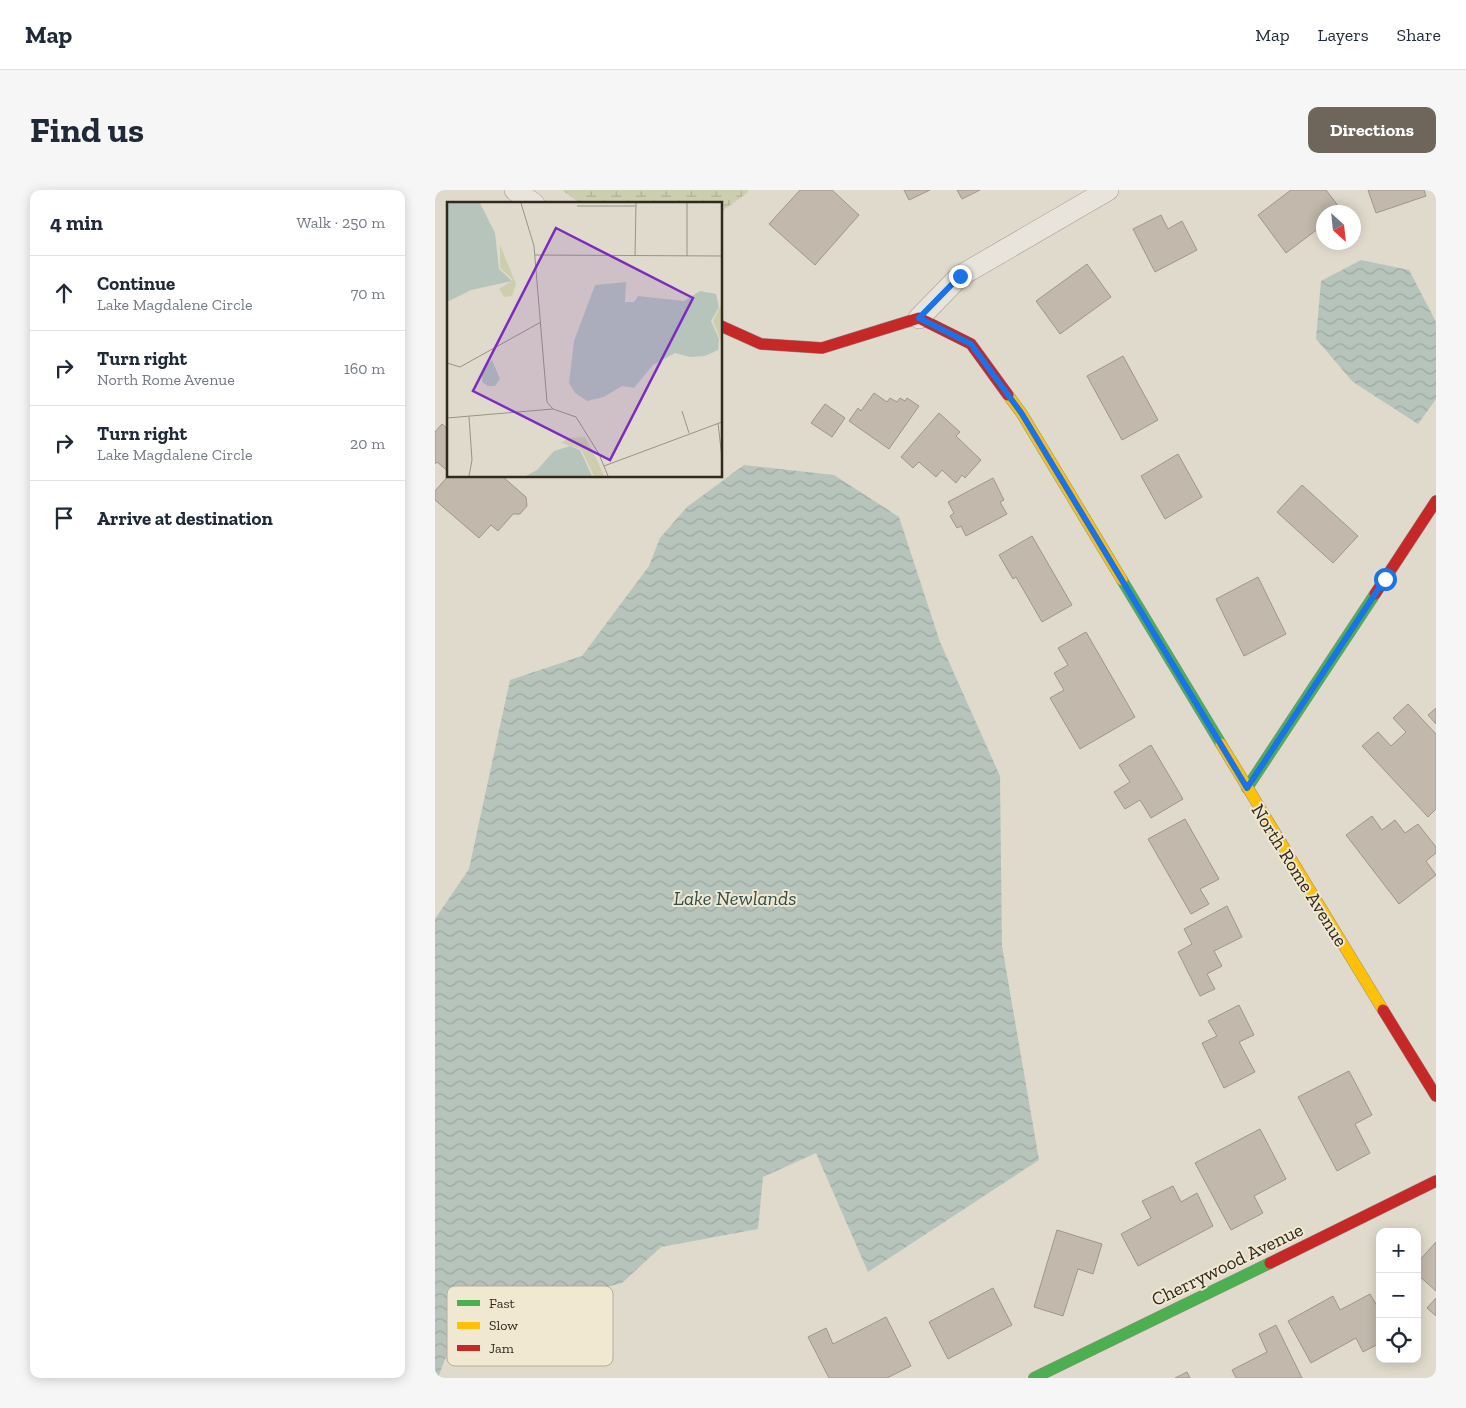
<!DOCTYPE html>
<meta charset="utf-8">
<style>
body{margin:0;font-family:"Zilla Slab",serif;background:#f6f6f7;color:#1f2937}
.controls{position:absolute;right:15px;bottom:15px;display:grid;overflow:hidden;border-radius:10px;box-shadow:0 2px 12px #0003}
.controls button{width:45px;height:45px;display:grid;place-items:center;padding:0;border:0;border-bottom:1px solid #e0e1e3;background:#fff;color:#1f2937;font:25px sans-serif}
.compass{position:absolute;left:881px;top:15px;width:45px;height:45px;border-radius:50%;background:#fff;box-shadow:0 2px 12px #0003;rotate:153deg}
.stop{position:absolute;width:15px;height:15px;margin:-11px;border:4px solid #1a73e8;border-radius:50%;background:#fff}
.stop.end{background:#1a73e8;border-color:#fff;box-shadow:0 1px 5px #0008}
.list{margin:0;padding:0;list-style:none}
h2{display:flex;justify-content:space-between;align-items:center;height:65px;margin:0;padding:0 20px;font-size:21px}
h2 small{font-size:16px;font-weight:400;color:#747a83}
.list li{display:grid;grid-template-columns:32px 1fr auto;gap:15px;align-items:center;box-sizing:border-box;height:75px;padding:0 20px;border-top:1px solid #e0e1e3}
.list b{display:block;font-size:19px;white-space:nowrap}
.list p{margin:0;font-size:16px;white-space:nowrap;color:#747a83}
.list em{font-size:16px;font-style:normal;color:#747a83}
.icon{flex:none;width:28px;height:28px;fill:none;stroke:currentColor;stroke-width:2;stroke-linecap:round;stroke-linejoin:round}
.map{position:relative;flex:none;width:1001px;height:1188px;overflow:hidden;border-radius:10px}
header{display:flex;align-items:center;gap:30px;box-sizing:border-box;height:70px;padding:0 25px;background:#fff;border-bottom:1px solid #e0e1e3}
header strong{font-size:24px}
nav{display:flex;gap:28px;margin-inline-start:auto;font-size:18px}
.intro{display:flex;align-items:center;justify-content:space-between;box-sizing:border-box;height:120px;padding:0 30px}
h1{margin:0;font-size:35px}
.button{padding:12px 22px;border-radius:10px;background:#6e665b;color:#fff;font-size:18px;font-weight:700}
main{display:flex;gap:30px;padding:0 30px}
aside{flex:1;background:#fff;border-radius:10px;box-shadow:0 2px 12px #0003}
.map>svg:first-child{display:block}
</style>
<header>
<strong>Map</strong>
<nav><a>Map</a><a>Layers</a><a>Share</a></nav>
</header>
<div class="intro"><h1>Find us</h1><a class="button">Directions</a></div>
<main>
<aside>
<h2>4 min<small>Walk · 250 m</small></h2>
<ul class="list">
<li><svg class="icon" aria-label="ahead" viewBox="0 0 24 24"><path d="M12 20V5M6 11l6-6 6 6"/></svg><div><b>Continue</b><p>Lake Magdalene Circle</p></div><em>70 m</em></li>
<li><svg class="icon" aria-label="right" viewBox="0 0 24 24"><path d="M7 20v-9h11M14 6l5 5-5 5"/></svg><div><b>Turn right</b><p>North Rome Avenue</p></div><em>160 m</em></li>
<li><svg class="icon" aria-label="right" viewBox="0 0 24 24"><path d="M7 20v-9h11M14 6l5 5-5 5"/></svg><div><b>Turn right</b><p>Lake Magdalene Circle</p></div><em>20 m</em></li>
<li><svg class="icon" aria-label="arrive" viewBox="0 0 24 24"><path d="M6 21V4h12l-3 4 3 4H6"/></svg><div><b>Arrive at destination</b></div></li>
</ul>
</aside>
<div class="map">
<svg width="1001" height="1188" viewBox="0 0 1001 1188">
<defs>
<pattern id="wetland-marsh" width="20" height="14" patternUnits="userSpaceOnUse" patternTransform="scale(1.25)"><rect width="20" height="14" fill="#ccceaf"/><path d="M1 5h8M5 5V1M11 12h8M15 12V8" fill="none" stroke="#b0b196"/></pattern>
<pattern id="water-waves" width="16" height="10" patternUnits="userSpaceOnUse" patternTransform="scale(1.25)"><rect width="16" height="10" fill="#b6c4bc"/><path d="M0 5q4-4 8 0t8 0" fill="none" stroke="#9da8a1"/></pattern>
</defs>
<rect width="100%" height="100%" fill="#dfdacb"/>
<polygon fill="url(#wetland-marsh)" points="127,0 313,0 312,3 286,22 286,14 146,14"/>
<g fill="url(#water-waves)">
<polygon points="926,70 974,80 1001,132 1001,209 983,234 918,192 881,149 886,91"/>
<polygon points="309,275 399,285 464,327 505,452 565,586 567,756 604,970 433,1082 381,963 328,987 323,1039 226,1057 187,1093 108,1113 42,1140 10,1169 3,1188 0,1188 0,729 34,679 75,490 147,466 214,376 225,348 252,317"/>
</g>
<g fill="#c2b9ac" stroke="#9e968b">
<polygon points="365,0 397,0 424,25 380,75 334,34"/>
<polygon points="469,0 495,0 474,10"/>
<polygon points="522,0 545,0 527,9"/>
<polygon points="856,0 891,0 907,21 905,22 888,22 888,35 851,63 823,25"/>
<polygon points="933,0 989,0 991,6 941,23"/>
<polygon points="726,25 733,39 747,31 762,60 720,82 698,39"/>
<polygon points="652,74 676,107 625,144 601,111"/>
<polygon points="688,166 723,230 687,250 652,186"/>
<polygon points="439,203 452,212 455,208 462,212 465,208 470,211 472,208 484,216 454,259 414,231 423,218 426,221"/>
<polygon points="390,214 410,228 397,247 376,233"/>
<polygon points="504,223 525,242 521,246 546,270 530,288 527,285 521,293 507,280 501,287 484,272 478,278 466,267"/>
<polygon points="7,234 14,240 14,282 2,272 0,274 0,242"/>
<polygon points="743,264 767,307 730,329 706,286"/>
<polygon points="14,285 14,286 67,286 91,307 92,316 85,324 78,324 63,341 56,335 44,348 0,310 0,301"/>
<polygon points="558,288 569,310 565,312 572,324 531,346 526,336 522,338 515,326 519,323 513,312"/>
<polygon points="867,295 923,346 898,373 842,322"/>
<polygon points="597,346 637,415 607,432 581,387 578,389 564,365"/>
<polygon points="823,387 851,444 809,466 781,409"/>
<polygon points="651,442 700,527 645,559 615,508 629,500 619,483 633,475 623,458"/>
<polygon points="973,514 1001,544 1001,619 993,627 927,556 943,542 956,556 971,542 958,528"/>
<polygon points="1001,518 1001,534 993,525"/>
<polygon points="716,555 748,609 716,628 705,610 690,619 679,602 695,592 684,575"/>
<polygon points="937,626 947,640 960,630 970,643 983,634 1001,657 1001,663 991,671 1001,685 964,714 911,645"/>
<polygon points="750,629 784,689 765,699 774,714 756,724 713,649"/>
<polygon points="792,716 807,747 779,761 787,776 772,784 780,799 765,806 743,762 757,754 749,739"/>
<polygon points="804,815 819,845 804,852 820,882 789,898 767,853 782,846 773,831"/>
<polygon points="914,881 937,925 920,934 935,963 902,981 863,907"/>
<polygon points="825,939 851,989 819,1006 828,1023 796,1040 760,973"/>
<polygon points="738,996 746,1012 762,1003 778,1036 703,1076 686,1044 716,1028 707,1011"/>
<polygon points="622,1040 667,1054 658,1084 643,1079 628,1126 599,1117"/>
<polygon points="1001,1052 1001,1101 982,1084 982,1073"/>
<polygon points="558,1098 577,1135 513,1169 494,1132"/>
<polygon points="935,1104 945,1121 945,1153 928,1162 921,1148 876,1173 853,1131 898,1106 905,1120"/>
<polygon points="1001,1108 1001,1126 992,1118"/>
<polygon points="451,1127 476,1176 452,1188 394,1188 373,1147 391,1138 398,1154"/>
<polygon points="841,1135 867,1188 801,1188 797,1180 832,1162 824,1144"/>
<polygon points="752,1182 755,1188 740,1188"/>
</g>
<g fill="none" stroke-linecap="round" stroke-linejoin="round">
<defs>
<g id="street">
<polyline points="80,0 99,14"/>
<polyline points="484,128 525,86 673,0"/>
</g>
<g id="fast">
<polyline points="687,390 786,554"/>
<polyline points="812,598 940,404"/>
<polyline points="599,1188 835,1073"/>
</g>
<g id="slow">
<polyline points="573,205 587,224 687,390"/>
<polyline points="786,554 948,820"/>
</g>
<g id="jam">
<polyline points="286,136 326,154 387,158 484,128 536,154 573,205"/>
<polyline points="940,404 1001,311"/>
<polyline points="948,820 1001,906"/>
<polyline points="835,1073 1001,991"/>
</g>
</defs>
<use href="#street" stroke="#a49f94" stroke-width="22"/>
<use href="#fast" stroke="#948e84" stroke-width="12"/>
<use href="#slow" stroke="#948e84" stroke-width="12"/>
<use href="#jam" stroke="#948e84" stroke-width="12"/>
<use href="#street" stroke="#e8e4dc" stroke-width="21"/>
<use href="#fast" stroke="#4caf50" stroke-width="11"/>
<use href="#slow" stroke="#ffc107" stroke-width="11"/>
<use href="#jam" stroke="#c62828" stroke-width="11"/>
</g>
<g fill="none" stroke-linecap="round" stroke-linejoin="round">
<polyline stroke="#1a73e8" stroke-width="6" points="525,86 484,128 536,154 587,224 812,598 950,389"/>
</g>
<g text-anchor="middle" stroke-width="4" stroke-linejoin="round" paint-order="stroke">
<g font-size="19" fill="#31281e" stroke="#f0e8d1">
<text transform="translate(865 685) rotate(58)" y="7">North Rome Avenue</text>
<text transform="translate(792 1074) rotate(-26)" y="7">Cherrywood Avenue</text>
</g>
<g font-size="20" font-style="italic" fill="#2f4f4e" stroke="#f0e8d1">
<text x="300" y="715">Lake Newlands</text>
</g>
</g>
<g transform="translate(12 12)">
<rect width="275" height="275" fill="#dfdacb"/>
<path d="M53,43L69,82L65,94L57,95L52,87L66,78L53,66ZM275,101V142L266,119ZM138,235L150,258L157,274H147L134,247L114,241L121,236Z" fill="#ccceaf"/>
<path d="M0,1H33L48,31L52,67L65,79L24,88L0,100ZM179,80L178,100H187L191,94L237,99L253,89L269,92L272,105L264,119L272,137L271,148L258,154L243,155L228,151L206,163L187,186L175,184L157,195L140,199L128,191L122,181L127,139L148,83ZM45,158L53,177L48,184H41L35,180V168ZM123,244L133,248L145,274H79L90,268L107,249Z" fill="#b6c4bc"/>
<path fill="none" stroke="#999386" stroke-width="1" d="M74,1L87,44L100,200L106,207L129,215L152,252L161,274M130,4H189M88,53L275,54M188,54L189,1M240,54V1M0,161L13,165L94,120M235,209L242,231M0,216L106,207M271,221L275,256M157,264L275,220M22,274L25,258L22,215"/>
<path fill="#7b2cbf" fill-opacity="0.15" stroke="#7b2cbf" stroke-width="2.5" d="M109,26L246,96L163,258L26,189Z"/>
<rect width="275" height="275" fill="none" stroke="#31281e" stroke-width="2.5"/>
</g>
<rect x="12" y="1096" width="166" height="80" rx="8" fill="#f0e8d1" stroke="#b7ae9b" stroke-width="1"/>
<rect x="22" y="1110" width="23" height="6" fill="#4caf50"/>
<rect x="22" y="1132" width="23" height="7" fill="#ffc107"/>
<rect x="22" y="1155" width="23" height="6" fill="#c62828"/>
<g font-size="14" fill="#31281e">
<text x="54" y="1118">Fast</text>
<text x="54" y="1140">Slow</text>
<text x="54" y="1163">Jam</text>
</g>
</svg>
<div class="controls">
<button>+</button>
<button>−</button>
<button><svg class="icon" aria-label="locate" viewBox="0 0 24 24"><circle cx="12" cy="12" r="6"/><path d="M12 2v4M12 18v4M2 12h4M18 12h4"/></svg></button>
</div>
<svg class="compass" viewBox="-18 -18 36 36"><path d="M0-13l5 13h-10z" fill="#e53935"/><path d="M0 13l5-13h-10z" fill="#747a83"/></svg>
<div class="stop" style="left:950px;top:389px"></div>
<div class="stop end" style="left:525px;top:86px"></div>
</div>
</main>
